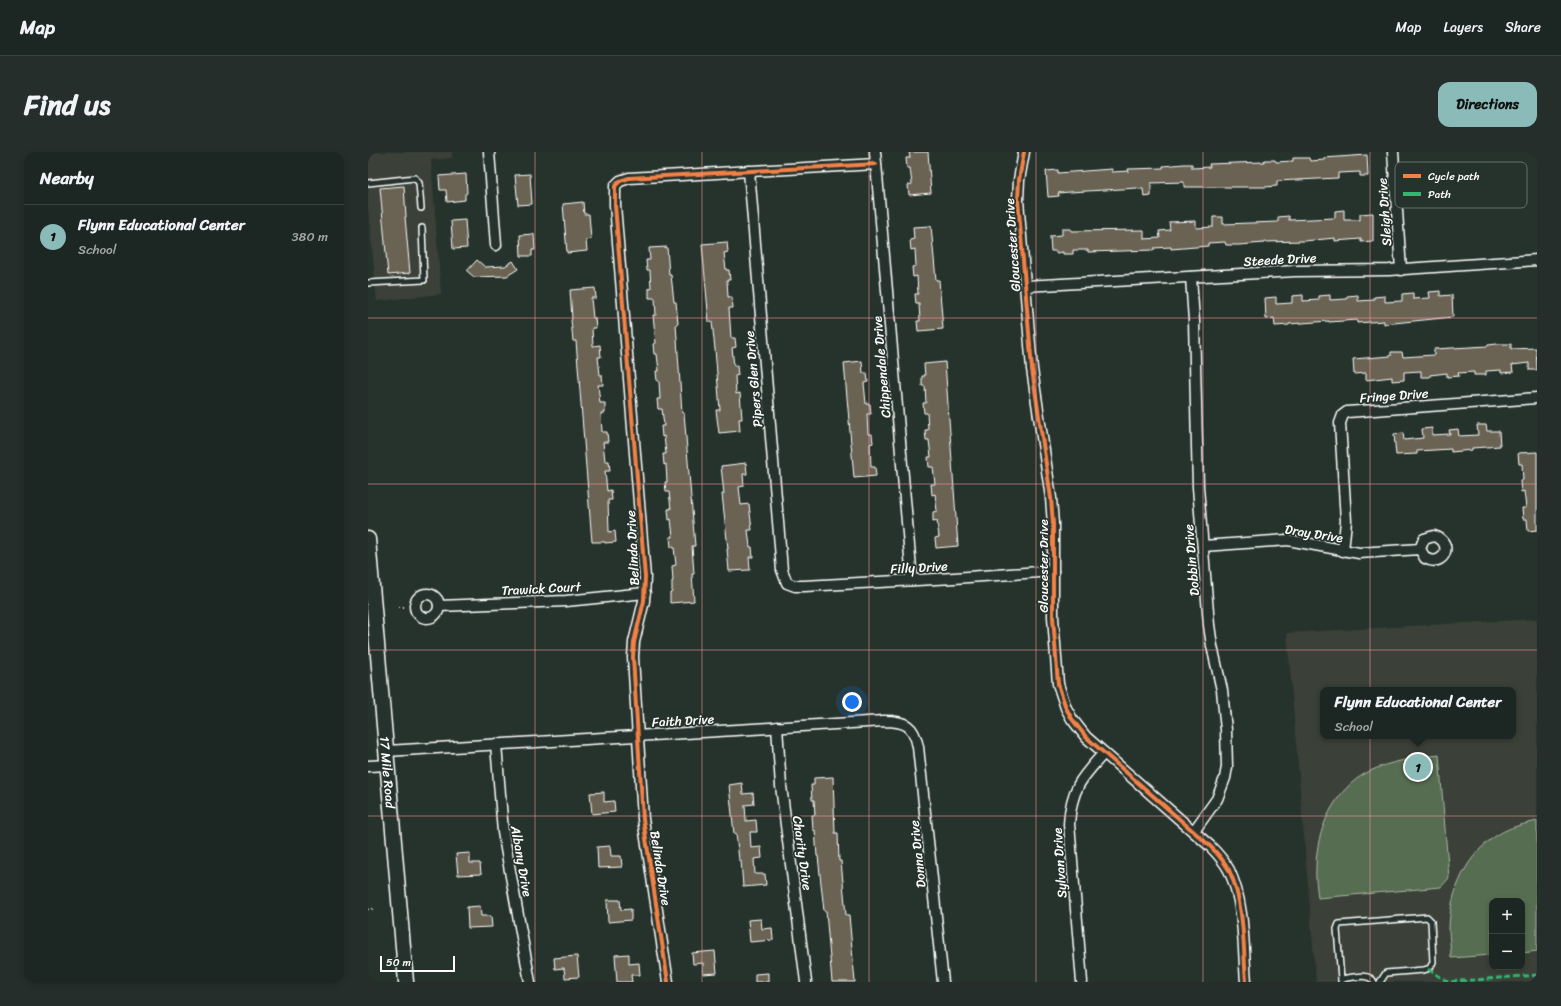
<!DOCTYPE html>
<meta charset="utf-8">
<style>
body{margin:0;font-family:Sriracha,sans-serif;background:#252e2a;color:#f1f3f6}
.controls{position:absolute;right:12px;bottom:12px;display:grid;overflow:hidden;border-radius:8px;box-shadow:0 2px 6px #0003}
.controls button{width:36px;height:36px;display:grid;place-items:center;padding:0;border:0;border-bottom:1px solid #3a4340;background:#1c2622;color:#f1f3f6;font:20px sans-serif}
.scale{position:absolute;left:12px;bottom:10px;width:75px;box-sizing:border-box;padding-left:4px;border:2px solid #fff;border-top:0;font-size:11px;line-height:14px;white-space:nowrap;color:#fff;-webkit-text-stroke:3px #26332d;paint-order:stroke}
.you{position:absolute;left:484px;top:550px;width:14px;height:14px;margin:-10px;border:3px solid #fff;border-radius:50%;background:#1a73e8;box-shadow:0 0 0 6px #1a73e833}
.badge{display:grid;place-items:center;width:26px;height:26px;border-radius:50%;background:#8bbbb9;color:#111;font-size:13px;font-weight:700}
.pin{position:absolute;translate:-50% -50%;border:2px solid #fff;box-shadow:0 1px 4px #0006}
.popup{position:absolute;left:952px;top:535px;width:196px;height:52px;box-sizing:border-box;display:grid;place-content:center;border-radius:8px;background:#1c2622;filter:drop-shadow(0 1px 3px #0005);font-size:13px;white-space:nowrap;color:#a0a5a5}
.popup b{font-size:15px;color:#f1f3f6}
.popup::after{content:'';position:absolute;left:50%;top:100%;margin-left:-8px;border:8px solid transparent;border-top-color:#1c2622}
.list{margin:0;padding:0;list-style:none}
h2{display:flex;justify-content:space-between;align-items:center;height:52px;margin:0;padding:0 16px;font-size:17px}
h2 small{font-size:13px;font-weight:400;color:#a0a5a5}
.list li{display:grid;grid-template-columns:26px 1fr auto;gap:12px;align-items:center;box-sizing:border-box;height:64px;padding:0 16px;border-top:1px solid #3a4340}
.list b{display:block;font-size:15px;white-space:nowrap}
.list p{margin:0;font-size:13px;white-space:nowrap;color:#a0a5a5}
.list em{font-size:13px;font-style:normal;color:#a0a5a5}
.map{position:relative;flex:none;width:1169px;height:830px;overflow:hidden;border-radius:12px}
header{display:flex;align-items:center;gap:24px;box-sizing:border-box;height:56px;padding:0 20px;background:#1c2622;border-bottom:1px solid #3a4340}
header strong{font-size:19px}
nav{display:flex;gap:22px;margin-inline-start:auto;font-size:14px}
.intro{display:flex;align-items:center;justify-content:space-between;box-sizing:border-box;height:96px;padding:0 24px}
h1{margin:0;font-size:28px}
.button{padding:10px 18px;border-radius:12px;background:#8bbbb9;color:#111;font-size:14px;font-weight:700}
main{display:flex;gap:24px;padding:0 24px}
aside{flex:1;background:#1c2622;border-radius:12px;box-shadow:0 2px 6px #0003}
.map>svg:first-child{display:block}
</style>
<header>
<strong>Map</strong>
<nav><a>Map</a><a>Layers</a><a>Share</a></nav>
</header>
<div class="intro"><h1>Find us</h1><a class="button">Directions</a></div>
<main>
<aside>
<h2>Nearby<small></small></h2>
<ul class="list">
<li><span class="badge">1</span><div><b>Flynn Educational Center</b><p>School</p></div><em>380 m</em></li>
</ul>
</aside>
<div class="map">
<svg width="1169" height="830" viewBox="0 0 1169 830">
<rect width="100%" height="100%" fill="#26332d"/>
<filter id="ink" filterUnits="userSpaceOnUse"><feTurbulence type="fractalNoise" baseFrequency=".025" numOctaves="2"/><feDisplacementMap in="SourceGraphic" scale="8" xChannelSelector="R" yChannelSelector="G"/><feConvolveMatrix kernelMatrix="1 2 1 2 8 2 1 2 1" color-interpolation-filters="sRGB"/></filter>
<g filter="url(#ink)">
<g fill="#3a4138" fill-rule="evenodd">
<polygon points="0,0 84,0 84,6 63,8 73,142 9,149 0,54"/>
<path d="M1169,467V830H948L919,481ZM955,538H1145V584H955ZM1124,749H1154V815H1124Z"/>
</g>
<g fill="#576d51" stroke="#abb6a8">
<path d="M1071,603L1081,726L1073,735L950,746C949,736 947,725 948,715C948,679 966,637 1000,620C1022,609 1046,606 1071,603Z"/>
<path d="M1169,669V799L1154,801V749H1124V803L1083,806C1083,796 1081,786 1081,776C1082,739 1099,701 1131,682C1142,675 1156,672 1169,669Z"/>
</g>
<g fill="#6a6352" stroke="#fff">
<polygon points="541,0 560,0 563,41 541,43 540,33 544,32 542,16 539,16 538,6 542,6"/>
<polygon points="999,3 1000,24 992,24 992,20 970,21 970,26 909,29 909,34 897,35 816,35 816,30 783,31 783,44 776,45 775,37 770,37 770,36 702,40 690,41 691,44 680,45 678,19 690,18 690,21 744,17 744,20 761,19 760,17 795,16 795,14 816,12 824,12 824,16 842,15 841,12 896,10 896,8 907,8 908,10 925,9 925,6 941,6 942,9 957,8 956,6"/>
<polygon points="98,22 99,41 97,42 97,48 79,50 78,38 72,38 71,24"/>
<polygon points="162,22 164,52 150,53 147,23"/>
<polygon points="36,34 38,65 37,65 42,121 20,123 12,36"/>
<polygon points="215,50 216,62 221,62 223,87 218,88 219,99 199,101 195,52"/>
<polygon points="976,58 976,68 992,68 992,62 1005,61 1005,89 993,90 993,87 967,89 967,86 936,89 896,90 896,91 871,93 858,93 857,90 840,91 840,94 803,97 803,95 786,96 786,98 720,100 720,98 705,98 705,102 695,102 695,100 688,101 688,99 683,99 682,84 694,83 694,77 703,77 703,79 776,78 776,87 792,86 791,79 802,78 801,70 828,69 828,76 845,75 845,65 855,65 855,72 910,70 910,65 921,64 921,68 967,66 967,59"/>
<polygon points="97,68 99,96 85,97 83,69"/>
<polygon points="563,74 568,128 571,128 575,177 550,179 549,169 552,169 551,152 548,152 547,142 550,142 549,124 545,125 544,115 548,114 547,97 543,98 542,88 546,87 545,75"/>
<polygon points="166,82 167,98 164,98 164,104 153,104 152,83"/>
<polygon points="359,90 360,100 356,101 358,118 361,118 362,128 359,128 360,145 364,145 365,156 361,156 363,186 367,186 368,195 364,196 366,214 369,214 370,223 367,224 368,242 372,241 374,267 371,267 372,279 351,281 348,258 352,258 347,197 344,170 341,170 334,92"/>
<polygon points="299,95 301,123 303,123 306,150 308,150 310,172 308,172 314,261 316,261 327,394 324,394 326,422 324,422 326,449 302,451 302,441 304,440 304,429 305,429 304,414 308,413 306,395 303,395 302,385 305,385 303,367 301,368 300,357 303,357 301,340 298,340 297,330 299,330 298,312 296,313 295,302 298,302 296,284 294,285 293,274 296,274 294,257 290,257 289,247 292,247 291,229 289,229 288,219 291,219 289,202 286,202 285,192 288,191 285,163 288,163 287,146 281,146 281,136 283,136 282,118 279,118 278,108 282,108 281,96"/>
<polygon points="109,108 117,115 137,114 145,109 150,117 139,124 106,125 99,119"/>
<polygon points="227,136 228,146 223,146 225,166 227,166 228,176 224,176 225,194 232,193 233,205 230,205 232,223 234,223 235,233 230,233 232,251 237,251 237,261 233,261 234,280 239,280 240,290 235,290 237,309 241,309 242,319 237,319 239,339 243,338 244,348 240,348 241,380 247,379 248,390 237,391 237,390 224,390 208,189 205,189 203,168 204,167 202,138"/>
<polygon points="1072,139 1072,144 1084,143 1085,165 1016,172 1016,169 989,171 989,168 961,170 961,169 921,172 921,173 907,174 906,166 898,167 897,146 908,145 908,152 924,151 924,144 935,143 935,149 951,148 951,144 962,143 962,148 979,147 979,144 990,143 990,149 1006,148 1006,145 1017,144 1017,150 1034,149 1034,142 1045,141 1045,147 1062,146 1061,140"/>
<polygon points="1129,192 1143,192 1143,197 1168,196 1169,218 1161,218 1161,211 1144,213 1145,220 1133,221 1133,218 1118,219 1118,223 1106,223 1106,220 1090,221 1091,224 1079,225 1079,221 1062,223 1062,225 1053,225 1053,219 1036,220 1036,228 1024,229 1024,225 998,228 998,221 986,222 985,207 1023,204 1023,200 1034,200 1035,205 1066,203 1066,197 1120,194 1120,193"/>
<polygon points="494,209 495,221 499,221 500,230 496,231 498,252 502,252 503,262 499,262 500,282 504,282 505,291 502,292 503,315 507,315 508,324 486,326 476,211"/>
<polygon points="577,210 590,394 568,396 567,386 571,385 569,369 565,370 565,360 569,359 567,342 564,343 563,332 567,332 565,315 561,315 560,305 563,305 561,288 558,288 557,278 560,278 559,261 556,261 555,251 558,251 557,234 554,234 554,224 557,224 556,212"/>
<polygon points="1109,273 1118,273 1119,279 1131,279 1132,294 1104,296 1104,298 1083,300 1083,297 1049,299 1049,302 1028,303 1026,282 1035,281 1036,288 1055,286 1054,277 1064,276 1064,283 1082,282 1081,278 1090,277 1091,284 1110,283"/>
<polygon points="1169,300 1169,378 1160,379 1159,367 1155,367 1154,356 1158,356 1156,339 1153,340 1152,329 1155,328 1154,312 1151,312 1150,301"/>
<polygon points="378,311 379,322 375,322 376,334 371,335 373,353 381,352 384,378 380,378 382,395 384,395 385,405 381,405 382,418 361,419 359,397 360,397 354,342 356,342 353,314"/>
<polygon points="465,625 467,681 470,681 471,709 473,709 478,763 481,763 487,830 464,830 458,759 456,759 450,704 449,704 447,678 445,678 444,663 447,663 446,648 444,648 443,633 446,633 446,626"/>
<polygon points="374,631 375,642 385,641 386,652 377,653 378,669 388,668 389,680 382,680 383,696 393,695 394,706 386,707 387,722 397,722 398,733 375,735 373,708 371,708 368,681 366,682 361,633"/>
<polygon points="236,640 236,650 246,649 247,660 224,662 222,641"/>
<polygon points="242,694 243,704 253,704 254,715 230,716 229,695"/>
<polygon points="102,701 102,711 112,711 113,722 90,723 88,702"/>
<polygon points="239,748 252,748 253,758 263,757 263,768 240,770"/>
<polygon points="112,754 113,764 123,764 124,775 100,776 99,755"/>
<polygon points="393,767 394,777 404,776 405,788 382,790 380,768"/>
<polygon points="347,799 349,821 335,822 335,811 325,812 324,801"/>
<polygon points="261,802 261,812 271,811 272,823 263,823 264,830 249,830 247,803"/>
<polygon points="209,804 211,825 197,826 196,816 187,817 186,806"/>
<polygon points="400,821 400,830 387,830 387,822"/>
</g>
<g fill="none" stroke-linecap="round" stroke-linejoin="round">
<defs>
<g id="service">
<polyline points="0,31 47,26 51,31 53,56"/>
<polyline points="0,131 56,128 54,76"/>
<polyline points="973,827 969,777 971,772 1059,765 1063,769 1065,810 1062,816 1056,818 1018,821 1012,830"/>
<path d="M973,829V827C982,826 1001,820 1006,830"/>
</g>
<g id="minor">
<polyline points="121,0 128,93"/>
<polyline points="507,0 544,428"/>
<path d="M656,0L651,28L650,48L664,217L683,346L685,372V465L690,532L698,556L704,567L718,585L842,694C849,701 856,709 861,718C877,752 875,794 878,830"/>
<polyline points="1025,0 1033,118"/>
<polyline points="381,19 414,418 419,431 427,434 436,434 586,426 685,419"/>
<polyline points="823,125 826,169 830,335 841,473 844,494 854,538 858,578 859,615 857,626 849,647 826,679"/>
<polyline points="657,134 927,119 1021,118 1169,108"/>
<path d="M835,394L920,388L991,401L1052,397L1057,406C1076,417 1087,390 1066,384L1056,387L1052,397"/>
<polyline points="975,399 978,369 972,271 975,263 979,260 1169,246"/>
<circle cx="59" cy="454" r="12"/>
<polyline points="71,454 198,449 277,441"/>
<polyline points="409,575 413,634 438,830"/>
<polyline points="128,592 135,680 162,830"/>
<path d="M19,599L516,569C537,569 546,573 550,595L575,830"/>
<polyline points="0,614 20,613"/>
<polyline points="300,830 275,667 265,505 266,490 276,449 277,425 247,53 247,34 252,29 261,26 508,12"/>
<path d="M714,830L701,672C703,637 713,626 736,601"/>
</g>
<g id="secondary">
<path id="s1" d="M0,387L38,830"/>
</g>
</defs>
<use href="#service" stroke="#fff" stroke-width="8"/>
<use href="#minor" stroke="#fff" stroke-width="13"/>
<use href="#secondary" stroke="#fff" stroke-width="17"/>
<g stroke="#fff" stroke-width="2" stroke-dasharray="1 3" stroke-linecap="butt">
<polyline points="31,455 38,455"/>
<polyline points="0,757 6,757"/>
</g>
<use href="#service" stroke="#26332d" stroke-width="5"/>
<use href="#minor" stroke="#26332d" stroke-width="10"/>
<use href="#secondary" stroke="#26332d" stroke-width="14"/>
<polyline stroke="#33b770" stroke-width="3" stroke-dasharray="6 3" stroke-linecap="butt" points="1060,817 1080,830 1169,823"/>
<defs>
<g id="cycleway">
<path d="M656,0L651,28L650,48L664,217L683,346L685,372V465L690,532L698,556L704,567L718,585L842,694C849,701 856,709 861,718C877,752 875,794 878,830"/>
<polyline points="300,830 275,667 265,505 266,490 276,449 277,425 247,53 247,34 252,29 261,26 508,12"/>
</g>
</defs>
<use href="#cycleway" stroke="#26332d" stroke-width="6"/>
<use href="#cycleway" stroke="#f48246" stroke-width="4"/>
</g>
</g>
<path fill="none" stroke="#ff9aa2" stroke-width="1" stroke-opacity="0.55" d="M167,0V830M334,0V830M501,0V830M668,0V830M835,0V830M1002,0V830M0,166H1169M0,332H1169M0,498H1169M0,664H1169"/>
<g text-anchor="middle" stroke-width="3.5" stroke-linejoin="round" paint-order="stroke">
<g font-size="13" fill="#fff" stroke="#26332d">
<text transform="translate(1016 60) rotate(-94)" y="5">Sleigh Drive</text>
<text transform="translate(644 93) rotate(-94)" y="5">Gloucester Drive</text>
<text transform="translate(912 107) rotate(-3)" y="5">Steede Drive</text>
<text transform="translate(513 215) rotate(-95)" y="5">Chippendale Drive</text>
<text transform="translate(385 227) rotate(-95)" y="5">Pipers Glen Drive</text>
<text transform="translate(1026 243) rotate(-4)" y="5">Fringe Drive</text>
<text transform="translate(946 381) rotate(9)" y="5">Dray Drive</text>
<text transform="translate(264 396) rotate(-93)" y="5">Belinda Drive</text>
<text transform="translate(823 408) rotate(-95)" y="5">Dobbin Drive</text>
<text transform="translate(675 414) rotate(-90)" y="5">Gloucester Drive</text>
<text transform="translate(551 415) rotate(-3)" y="5">Filly Drive</text>
<text transform="translate(173 436) rotate(-3)" y="5">Trawick Court</text>
<text transform="translate(315 568) rotate(-3)" y="5">Faith Drive</text>
<text dy="5" stroke="none"><textPath href="#s1" startOffset="234">17 Mile Road</textPath></text>
<text transform="translate(435 701) rotate(82)" y="5">Charity Drive</text>
<text transform="translate(549 702) rotate(-96)" y="5">Donna Drive</text>
<text transform="translate(154 709) rotate(80)" y="5">Albany Drive</text>
<text transform="translate(691 711) rotate(-94)" y="5">Sylvan Drive</text>
<text transform="translate(293 716) rotate(81)" y="5">Belinda Drive</text>
</g>
</g>
<rect x="1027" y="10" width="132" height="46" rx="6" fill="#26332d" stroke="#67706c" stroke-width="1"/>
<rect x="1035" y="22" width="18" height="4" fill="#f48246"/>
<rect x="1035" y="40" width="18" height="4" fill="#33b770"/>
<g font-size="11" fill="#fff">
<text x="1060" y="28">Cycle path</text>
<text x="1060" y="46">Path</text>
</g>
</svg>
<div class="controls">
<button>+</button>
<button>−</button>
</div>
<div class="scale">50 m</div>
<div class="you"></div>
<div class="pin badge" style="left:1050px;top:615px">1</div>
<div class="popup"><b>Flynn Educational Center</b>School</div>
</div>
</main>
